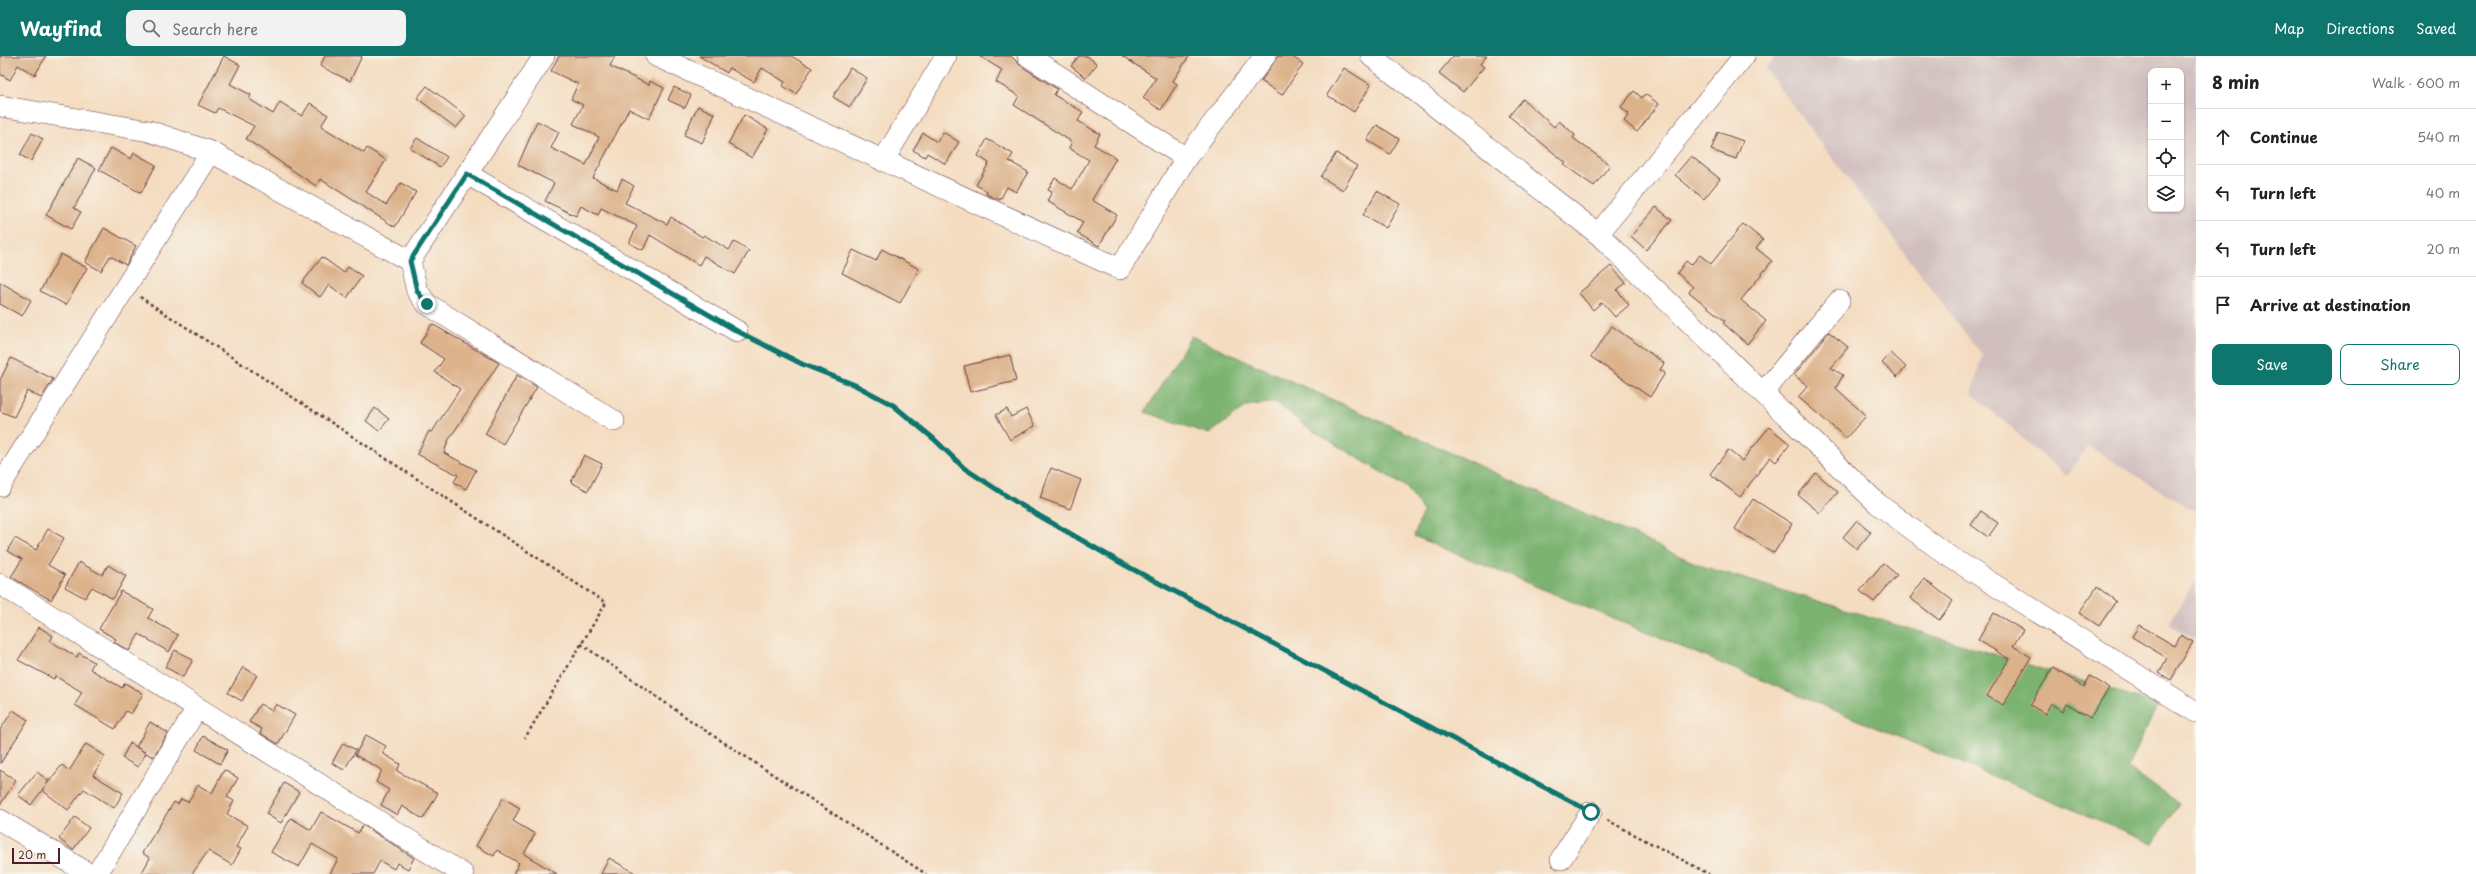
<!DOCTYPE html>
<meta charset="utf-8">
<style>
body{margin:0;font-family:"Playpen Sans",sans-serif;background:#f2f2f2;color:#202124}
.controls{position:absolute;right:12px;top:12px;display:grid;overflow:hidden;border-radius:8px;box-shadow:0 1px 3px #0004}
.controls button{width:36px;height:36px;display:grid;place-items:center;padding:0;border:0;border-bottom:1px solid #e0e0e0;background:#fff;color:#202124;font:20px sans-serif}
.scale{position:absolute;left:12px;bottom:10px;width:48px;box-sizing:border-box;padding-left:4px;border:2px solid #4a1f2b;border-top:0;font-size:11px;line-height:14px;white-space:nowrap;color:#4a1f2b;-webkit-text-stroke:3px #f7f3e8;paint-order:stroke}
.stop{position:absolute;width:12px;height:12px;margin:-9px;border:3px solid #0f766e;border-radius:50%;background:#fff}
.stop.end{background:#0f766e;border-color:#fff;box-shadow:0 1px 4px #0008}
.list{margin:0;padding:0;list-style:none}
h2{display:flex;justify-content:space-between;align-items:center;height:52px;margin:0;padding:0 16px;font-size:17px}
h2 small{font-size:13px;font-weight:400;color:#757577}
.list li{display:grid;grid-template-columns:26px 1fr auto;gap:12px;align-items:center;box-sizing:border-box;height:56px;padding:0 16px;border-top:1px solid #e0e0e0}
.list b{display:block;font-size:15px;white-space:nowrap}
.list em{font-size:13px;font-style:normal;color:#757577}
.actions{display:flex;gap:8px;padding:12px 16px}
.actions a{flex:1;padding:9px 0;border:1px solid #0f766e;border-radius:8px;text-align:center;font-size:14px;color:#0f766e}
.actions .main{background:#0f766e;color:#fff}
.icon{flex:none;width:22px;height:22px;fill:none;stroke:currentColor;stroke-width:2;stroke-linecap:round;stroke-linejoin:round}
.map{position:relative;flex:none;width:2196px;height:818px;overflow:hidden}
header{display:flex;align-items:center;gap:24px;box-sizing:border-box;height:56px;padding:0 20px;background:#0f766e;color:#fff}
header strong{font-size:19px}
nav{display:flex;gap:22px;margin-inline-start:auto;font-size:14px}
.search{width:280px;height:36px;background:#f2f2f2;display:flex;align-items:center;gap:10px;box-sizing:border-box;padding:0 14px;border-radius:8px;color:#757577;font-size:15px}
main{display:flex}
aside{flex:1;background:#fff}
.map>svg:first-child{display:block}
</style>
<header>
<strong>Wayfind</strong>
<div class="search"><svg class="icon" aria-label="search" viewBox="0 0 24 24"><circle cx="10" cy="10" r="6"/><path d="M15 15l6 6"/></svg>Search here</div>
<nav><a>Map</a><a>Directions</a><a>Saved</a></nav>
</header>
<main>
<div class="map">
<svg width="2196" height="818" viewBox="0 0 2196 818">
<rect width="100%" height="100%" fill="#f7f3e8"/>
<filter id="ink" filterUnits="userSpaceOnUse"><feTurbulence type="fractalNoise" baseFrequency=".025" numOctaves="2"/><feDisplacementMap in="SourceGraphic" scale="8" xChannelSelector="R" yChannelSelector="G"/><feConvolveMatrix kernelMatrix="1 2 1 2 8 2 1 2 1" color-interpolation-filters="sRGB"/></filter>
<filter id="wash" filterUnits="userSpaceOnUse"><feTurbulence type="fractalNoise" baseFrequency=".012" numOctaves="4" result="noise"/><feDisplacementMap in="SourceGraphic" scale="16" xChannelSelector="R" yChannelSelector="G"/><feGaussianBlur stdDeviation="0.9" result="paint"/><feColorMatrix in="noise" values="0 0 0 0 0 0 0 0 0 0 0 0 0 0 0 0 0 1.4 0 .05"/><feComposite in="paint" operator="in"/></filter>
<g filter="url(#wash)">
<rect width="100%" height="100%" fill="#f4dcc0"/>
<g fill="#d1bfbf" fill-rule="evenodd">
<path d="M1776,0H2196V456L2088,390L2066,420L1972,338L1982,299L1765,13ZM2151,15H2181V153H2151Z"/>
<polygon points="2196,524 2196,584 2168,569"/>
</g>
<polygon fill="#7cb371" stroke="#63694e" points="1191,280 1702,510 2158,648 2127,712 2179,748 2154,787 1414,480 1423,455 1406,431 1305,370 1276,346 1247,350 1209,378 1145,356"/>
<g id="blocks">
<g fill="#dcb28b">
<polygon points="0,0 46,0 35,19 18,9 10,24 0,18"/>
<polygon points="224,0 240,9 230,28 251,39 249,43 273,58 280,46 302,60 310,47 328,59 321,70 364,97 367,92 386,104 366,136 386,149 401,127 416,136 395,171 320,123 316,130 246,83 254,70 218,52 215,57 198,49"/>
<polygon points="325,0 362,0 350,25 320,10"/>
<polygon points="559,0 615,0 610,10 649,29 650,25 664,32 649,63 629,53 593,122 617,134 622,123 634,130 625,147 667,168 671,161 702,181 704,179 729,194 734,186 749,195 735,218 704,200 699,209 650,179 643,194 629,187 637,170 601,152 598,159 581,150 576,160 545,145 554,127 518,109 537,65 559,76 551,92 586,109 599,81 573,68 583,49 571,43 578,28 551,15"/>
<polygon points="699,0 791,0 812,12 796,38 783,30 785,26 762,12 754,26 729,12 727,17"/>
<polygon points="979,0 1011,0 1021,10 1057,33 1054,39 1083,56 1078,65 1100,78 1094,89 1116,102 1092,144 1117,159 1099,190 1077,177 1083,166 1047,145 1052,136 1048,134 1055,122 1072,133 1089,104 1069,92 1072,86 1014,49 1019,40 996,26 1002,14"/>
<polygon points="1079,0 1087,0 1097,8 1086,22 1071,10"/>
<polygon points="1122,0 1189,0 1173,25 1177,28 1161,54 1143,42 1156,22"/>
<polygon points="1278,0 1291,0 1303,8 1282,39 1261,25"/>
<polygon points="1453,0 1487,0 1480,8 1484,11 1463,36 1439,17"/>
<polygon points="850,12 867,22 850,51 833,41"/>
<polygon points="1344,12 1371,29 1354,56 1327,39"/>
<polygon points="427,30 466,60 456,72 417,42"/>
<polygon points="674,31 691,39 685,52 668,44"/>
<polygon points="1634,35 1642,42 1645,38 1659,48 1637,76 1624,65 1629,58 1621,51"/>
<polygon points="1523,43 1554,71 1559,65 1575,79 1573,82 1610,109 1594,130 1564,109 1566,107 1509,60"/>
<polygon points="698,50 715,58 702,87 684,79"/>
<polygon points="744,59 768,73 752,102 728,88"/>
<polygon points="1377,69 1399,83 1390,98 1367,84"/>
<polygon points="943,76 959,86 946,108 927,97 925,101 913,94 923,77 937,86"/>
<polygon points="1718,76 1743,85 1736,103 1711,94"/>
<polygon points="32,77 43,83 31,105 20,99"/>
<polygon points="417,82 447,101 440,111 410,92"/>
<polygon points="987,83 1013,98 1009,105 1028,116 1016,136 1007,131 1000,144 986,138 987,135 976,129 989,107 978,100"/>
<polygon points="111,92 131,103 134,97 156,109 141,137 99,114"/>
<polygon points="1336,97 1357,110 1343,134 1321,121"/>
<polygon points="1691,100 1720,123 1704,143 1675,119"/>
<polygon points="78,102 96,112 74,152 81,156 71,173 46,159"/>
<polygon points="1377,135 1400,148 1386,172 1363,159"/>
<polygon points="1656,151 1672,164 1646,194 1631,180"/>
<polygon points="1743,168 1763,184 1756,192 1772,205 1741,244 1766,265 1747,288 1723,267 1725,265 1689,236 1693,231 1677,217 1686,205 1691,209 1700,199 1711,208"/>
<polygon points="104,172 136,190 126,209 110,200 101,215 85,206"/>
<polygon points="882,193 919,213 900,247 842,217 853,194 876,205"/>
<polygon points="61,198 87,212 66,249 40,235"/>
<polygon points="322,201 344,217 348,211 362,220 347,242 329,229 320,241 302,227"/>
<polygon points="1611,210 1626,227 1617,234 1629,249 1615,261 1602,246 1593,254 1579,237"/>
<polygon points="0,226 31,244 22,260 0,248"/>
<polygon points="432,268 499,307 448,385 444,397 476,414 466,433 454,426 458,419 417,398 429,375 432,376 460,333 435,316 444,303 420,287"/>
<polygon points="1612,270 1664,307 1660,314 1665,317 1650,341 1591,301"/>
<polygon points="1829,276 1848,291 1831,312 1843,319 1836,332 1866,360 1846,382 1798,341 1808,330 1794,319"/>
<polygon points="1891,297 1906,311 1897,321 1882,307"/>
<polygon points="1010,299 1016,325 970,336 964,310"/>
<polygon points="11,302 53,323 41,342 27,335 14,361 0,355 0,324"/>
<polygon points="517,319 537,331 503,388 485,378"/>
<polygon points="375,352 389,363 379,375 366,365"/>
<polygon points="1007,353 1011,361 1026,353 1035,370 1010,384 996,359"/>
<polygon points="1769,371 1790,388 1776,406 1770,401 1740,441 1710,418 1728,394 1742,405"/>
<polygon points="584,399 602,408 588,435 571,426"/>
<polygon points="1051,412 1081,424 1070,453 1040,442"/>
<polygon points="1816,417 1838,436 1820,457 1798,439"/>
<polygon points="1753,443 1792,468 1774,497 1735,473"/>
<polygon points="1981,455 1998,467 1988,481 1971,469"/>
<polygon points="1857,464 1871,476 1857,493 1843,481"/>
<polygon points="48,473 64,482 48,509 65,519 51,544 11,521 22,503 7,495 15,482 36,494"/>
<polygon points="79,506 102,519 108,509 126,520 113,543 92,531 85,542 65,531"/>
<polygon points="1883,507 1897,519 1874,546 1860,535"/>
<polygon points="1924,523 1953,545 1939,564 1910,542"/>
<polygon points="2097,531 2116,545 2099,570 2079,557"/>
<polygon points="121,535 153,553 148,562 178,579 169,596 139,578 129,595 114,586 116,583 99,573"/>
<polygon points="1994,557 2023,574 2013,590 2031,601 2003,649 1987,640 2009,603 1978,584"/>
<polygon points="2139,569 2175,590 2181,579 2193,586 2171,624 2159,617 2167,602 2132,581"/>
<polygon points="39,571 53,580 50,585 77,601 79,597 94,606 90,613 122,632 125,627 143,638 131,658 126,655 115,673 75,649 82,636 55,620 54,623 18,604"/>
<polygon points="175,594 193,604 183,621 165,611"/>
<polygon points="243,611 257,619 242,645 228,637"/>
<polygon points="2053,612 2084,631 2090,620 2109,632 2090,662 2067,647 2063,655 2051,647 2045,658 2030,649"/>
<polygon points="260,648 272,655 276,648 295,659 278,688 260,677 262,673 249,666"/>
<polygon points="13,654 28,664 0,708 0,674"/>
<polygon points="150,666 168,677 153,701 136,691"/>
<polygon points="366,679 386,690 382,697 400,708 397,715 438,737 423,763 402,750 397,759 381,749 389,734 376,726 382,714 355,699"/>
<polygon points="203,680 228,694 220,708 196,694"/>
<polygon points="130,687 146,697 138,711 122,702"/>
<polygon points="343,687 356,694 344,714 332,707"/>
<polygon points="86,688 105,700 93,719 123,737 114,752 84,733 68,754 42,734 62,709 69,715"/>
<polygon points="0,714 16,724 0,749"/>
<polygon points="224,714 238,722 227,741 234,745 227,758 248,770 236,791 241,793 232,809 208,795 192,818 141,818 150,802 142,797 174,746 178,748 181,743 188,746 198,729 212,737"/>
<polygon points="37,716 49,725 31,749 18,739"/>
<polygon points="284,727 299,736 281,767 266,758"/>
<polygon points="503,742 520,752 513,765 535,778 524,798 557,818 513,818 519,807 497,794 494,800 476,790"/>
<polygon points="321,756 358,777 363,769 414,802 408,813 397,807 394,813 380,805 373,818 330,818 338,803 312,788 299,811 271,796 291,762 311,774"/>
<polygon points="75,761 89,772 73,794 59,783"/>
<polygon points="609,802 637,818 601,818"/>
</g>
</g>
</g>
<g filter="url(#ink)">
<use href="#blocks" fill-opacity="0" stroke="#643b41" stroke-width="1"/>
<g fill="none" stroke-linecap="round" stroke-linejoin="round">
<defs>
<g id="minor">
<polyline points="656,0 1120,213 1186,102 1265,0"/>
<polyline points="1028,0 1186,102"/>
<polyline points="1371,0 1598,178 1878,448 1947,499 2196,656"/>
<polyline points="0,50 149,75 211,96 410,205 544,0"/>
<polyline points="883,105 946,0"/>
<polyline points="467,118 737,275"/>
<polyline points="1598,178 1744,0"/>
<polyline points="410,205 417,235 427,248 614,365"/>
<polyline points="1763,337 1839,245"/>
<polyline points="0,430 211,96"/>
<polyline points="0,528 463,818"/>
<polyline points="0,764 89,818"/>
<polyline points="1561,803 1591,756"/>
<polyline points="97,818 197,652"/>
</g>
</defs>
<use href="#minor" stroke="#643b41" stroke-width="22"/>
<g stroke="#643b41" stroke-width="2.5" stroke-dasharray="3 3" stroke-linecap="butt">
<polyline points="140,241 606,547 525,682"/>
<polyline points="752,283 802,308 855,329 893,349 934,383 964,412 1019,448 1123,508 1576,748"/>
<polyline points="581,588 700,671 926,818"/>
<polyline points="1607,764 1709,818"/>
</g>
<use href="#minor" stroke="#fff" stroke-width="21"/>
</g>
</g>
<g fill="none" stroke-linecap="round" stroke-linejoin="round" filter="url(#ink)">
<polyline stroke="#0f766e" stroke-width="5" points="427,248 417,235 410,205 467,118 737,275 802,308 855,329 893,349 934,383 964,412 1019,448 1123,508 1591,756"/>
</g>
</svg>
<div class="controls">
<button>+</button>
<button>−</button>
<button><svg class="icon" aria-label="locate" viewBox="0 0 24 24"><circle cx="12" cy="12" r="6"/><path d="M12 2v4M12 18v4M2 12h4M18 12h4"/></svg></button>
<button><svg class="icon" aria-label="layers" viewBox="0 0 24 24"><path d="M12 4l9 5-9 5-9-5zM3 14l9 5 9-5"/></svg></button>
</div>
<div class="scale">20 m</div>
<div class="stop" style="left:1591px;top:756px"></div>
<div class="stop end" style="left:427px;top:248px"></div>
</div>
<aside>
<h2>8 min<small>Walk · 600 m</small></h2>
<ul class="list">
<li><svg class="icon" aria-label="ahead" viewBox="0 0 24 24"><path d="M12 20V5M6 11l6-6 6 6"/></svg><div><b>Continue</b></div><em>540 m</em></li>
<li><svg class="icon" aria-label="left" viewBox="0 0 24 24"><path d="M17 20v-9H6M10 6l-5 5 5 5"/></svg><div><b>Turn left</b></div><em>40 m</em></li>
<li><svg class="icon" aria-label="left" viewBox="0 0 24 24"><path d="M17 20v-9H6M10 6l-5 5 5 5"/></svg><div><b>Turn left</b></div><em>20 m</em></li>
<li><svg class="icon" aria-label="arrive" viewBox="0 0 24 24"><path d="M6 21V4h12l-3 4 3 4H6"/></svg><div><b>Arrive at destination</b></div></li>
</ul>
<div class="actions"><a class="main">Save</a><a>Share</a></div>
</aside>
</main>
